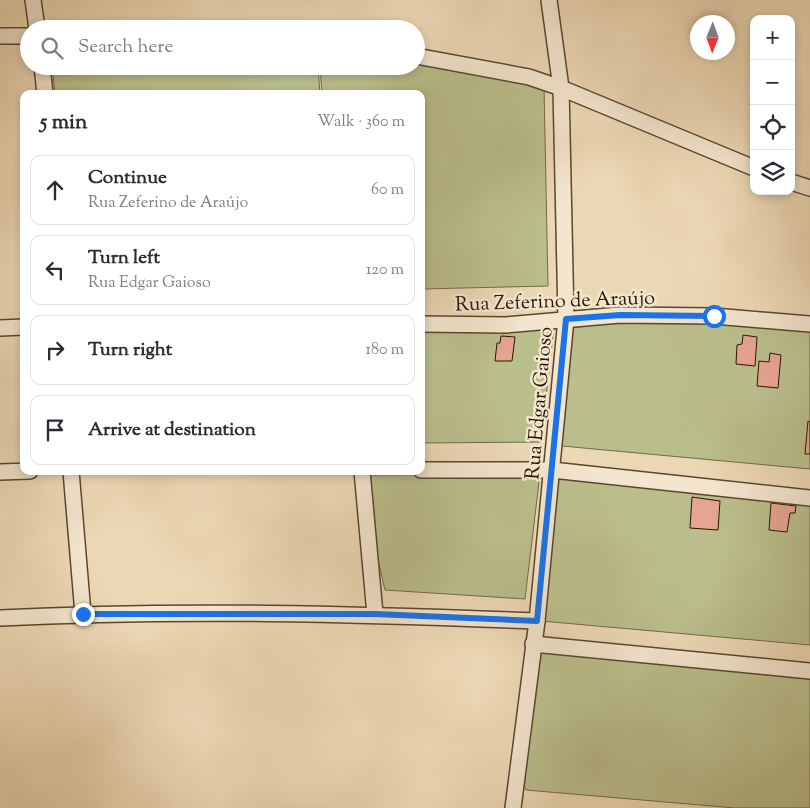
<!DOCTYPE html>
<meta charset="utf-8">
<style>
body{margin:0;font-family:"Sorts Mill Goudy",serif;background:#f7f7f7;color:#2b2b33}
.controls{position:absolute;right:15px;top:15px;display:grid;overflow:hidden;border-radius:10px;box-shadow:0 2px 8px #0003}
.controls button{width:45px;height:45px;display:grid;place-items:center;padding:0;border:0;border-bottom:1px solid #e1e1e2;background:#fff;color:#2b2b33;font:25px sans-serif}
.compass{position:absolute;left:690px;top:15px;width:45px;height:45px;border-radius:50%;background:#fff;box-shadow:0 2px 8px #0003;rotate:181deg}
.stop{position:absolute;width:15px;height:15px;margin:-11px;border:4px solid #1a73e8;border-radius:50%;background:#fff}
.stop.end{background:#1a73e8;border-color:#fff;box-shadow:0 1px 5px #0008}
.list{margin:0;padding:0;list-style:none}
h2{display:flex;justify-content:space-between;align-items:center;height:65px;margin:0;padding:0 20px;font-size:21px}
h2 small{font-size:16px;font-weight:400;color:#7c7c81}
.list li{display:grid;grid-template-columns:32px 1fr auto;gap:15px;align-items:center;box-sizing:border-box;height:70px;margin:0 10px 10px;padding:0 10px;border:1px solid #e1e1e2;border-radius:10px}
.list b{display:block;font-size:19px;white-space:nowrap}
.list p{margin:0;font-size:16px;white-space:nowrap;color:#7c7c81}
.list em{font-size:16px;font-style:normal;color:#7c7c81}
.icon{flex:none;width:28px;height:28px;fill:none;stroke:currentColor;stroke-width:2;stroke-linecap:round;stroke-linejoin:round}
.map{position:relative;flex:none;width:810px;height:808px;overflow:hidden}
.search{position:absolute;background:#fff;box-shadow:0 2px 8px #0003;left:20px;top:20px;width:405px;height:55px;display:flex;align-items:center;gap:12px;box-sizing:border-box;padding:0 18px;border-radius:28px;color:#7c7c81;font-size:19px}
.panel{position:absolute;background:#fff;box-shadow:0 2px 8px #0003;left:20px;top:90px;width:405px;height:385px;border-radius:10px}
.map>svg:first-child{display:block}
</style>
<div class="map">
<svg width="810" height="808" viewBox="0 0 810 808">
<rect width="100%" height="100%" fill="#ecd7b4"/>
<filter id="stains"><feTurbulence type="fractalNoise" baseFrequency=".004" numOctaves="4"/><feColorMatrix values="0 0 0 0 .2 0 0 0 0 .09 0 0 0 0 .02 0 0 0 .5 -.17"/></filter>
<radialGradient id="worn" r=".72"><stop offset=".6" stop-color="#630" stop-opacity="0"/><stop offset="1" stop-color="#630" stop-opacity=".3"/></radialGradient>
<g fill="#babe8b" stroke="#716a46">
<polygon points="416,61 544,86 548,286 421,289 421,94 322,94 320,66 416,66"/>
<polygon points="52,66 318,66 320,94 55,94"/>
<polygon points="630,320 727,322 810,329 810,469 562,446 571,328"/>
<polygon points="554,326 541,442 421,443 421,329"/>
<polygon points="540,474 525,599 385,590 378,560 370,475"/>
<polygon points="557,475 810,504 810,645 541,621"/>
<polygon points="537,649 810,677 810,808 735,808 526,790 522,780"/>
</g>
<g fill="#e6a492" stroke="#281702">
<polygon points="743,335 757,337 755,366 736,364 737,345 742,344"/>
<polygon points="501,336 515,337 512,361 495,361 497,343 500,343"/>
<polygon points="770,353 781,355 778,388 757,386 759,361 769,362"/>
<polygon points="808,421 810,422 810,454 805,454"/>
<polygon points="692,497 720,501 718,530 690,528"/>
<polygon points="771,503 796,506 795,513 790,513 787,532 769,530"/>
</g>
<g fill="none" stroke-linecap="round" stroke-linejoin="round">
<defs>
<g id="minor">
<polyline points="33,0 37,29"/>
<polyline points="0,36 29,36"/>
<polyline points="416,56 529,77 561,88 754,168"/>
<polyline points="42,66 45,94"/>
<polyline points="791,182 810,188"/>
<polyline points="421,324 506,325 620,315 714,316 810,324"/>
<polyline points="0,328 24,327"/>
<polyline points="421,470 552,470 810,498"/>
<polyline points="71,471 83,614"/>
<polyline points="362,471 375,614"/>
<polyline points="0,472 30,471"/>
<path d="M0,618C179,609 358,614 537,621"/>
<polyline points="533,644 810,671"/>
<polyline points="513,808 537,621 566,319 561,88 549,0"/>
</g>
</defs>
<use href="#minor" stroke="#59472e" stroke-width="18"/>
<use href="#minor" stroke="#f3e5ce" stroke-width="15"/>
</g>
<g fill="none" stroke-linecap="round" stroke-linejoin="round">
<polyline stroke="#1a73e8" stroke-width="6" points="83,614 375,614 537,621 566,319 620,315 714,316"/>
</g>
<g text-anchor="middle" stroke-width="5" stroke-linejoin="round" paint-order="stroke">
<g font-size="20" fill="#281702" stroke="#f3e5ce">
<text transform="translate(555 300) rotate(-2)" y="7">Rua Zeferino de Araújo</text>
<text transform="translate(538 403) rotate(-85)" y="7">Rua Edgar Gaioso</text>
</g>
</g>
<rect width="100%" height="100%" filter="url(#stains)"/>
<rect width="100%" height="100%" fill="url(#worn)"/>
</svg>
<div class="controls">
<button>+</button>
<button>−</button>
<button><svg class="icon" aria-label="locate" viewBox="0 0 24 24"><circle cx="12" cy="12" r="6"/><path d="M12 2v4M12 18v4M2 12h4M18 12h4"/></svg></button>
<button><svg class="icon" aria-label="layers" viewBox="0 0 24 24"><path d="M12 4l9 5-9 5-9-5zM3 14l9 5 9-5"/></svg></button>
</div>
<svg class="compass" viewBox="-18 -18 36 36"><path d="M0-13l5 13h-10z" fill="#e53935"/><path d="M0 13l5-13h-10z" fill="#7c7c81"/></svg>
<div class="stop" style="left:714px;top:316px"></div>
<div class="stop end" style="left:83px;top:614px"></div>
<div class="search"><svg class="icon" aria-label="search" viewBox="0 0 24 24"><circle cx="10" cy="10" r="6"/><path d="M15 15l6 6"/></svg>Search here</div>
<section class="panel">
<h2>5 min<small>Walk · 360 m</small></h2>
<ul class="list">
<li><svg class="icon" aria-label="ahead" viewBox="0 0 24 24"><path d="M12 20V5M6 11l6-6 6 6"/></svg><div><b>Continue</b><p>Rua Zeferino de Araújo</p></div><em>60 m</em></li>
<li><svg class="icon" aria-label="left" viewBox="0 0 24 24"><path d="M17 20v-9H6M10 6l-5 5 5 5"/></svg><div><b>Turn left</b><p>Rua Edgar Gaioso</p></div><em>120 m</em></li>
<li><svg class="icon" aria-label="right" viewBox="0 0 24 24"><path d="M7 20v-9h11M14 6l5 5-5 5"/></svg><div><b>Turn right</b></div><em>180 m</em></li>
<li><svg class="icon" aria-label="arrive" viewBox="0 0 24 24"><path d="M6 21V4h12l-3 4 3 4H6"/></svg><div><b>Arrive at destination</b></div></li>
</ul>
</section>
</div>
